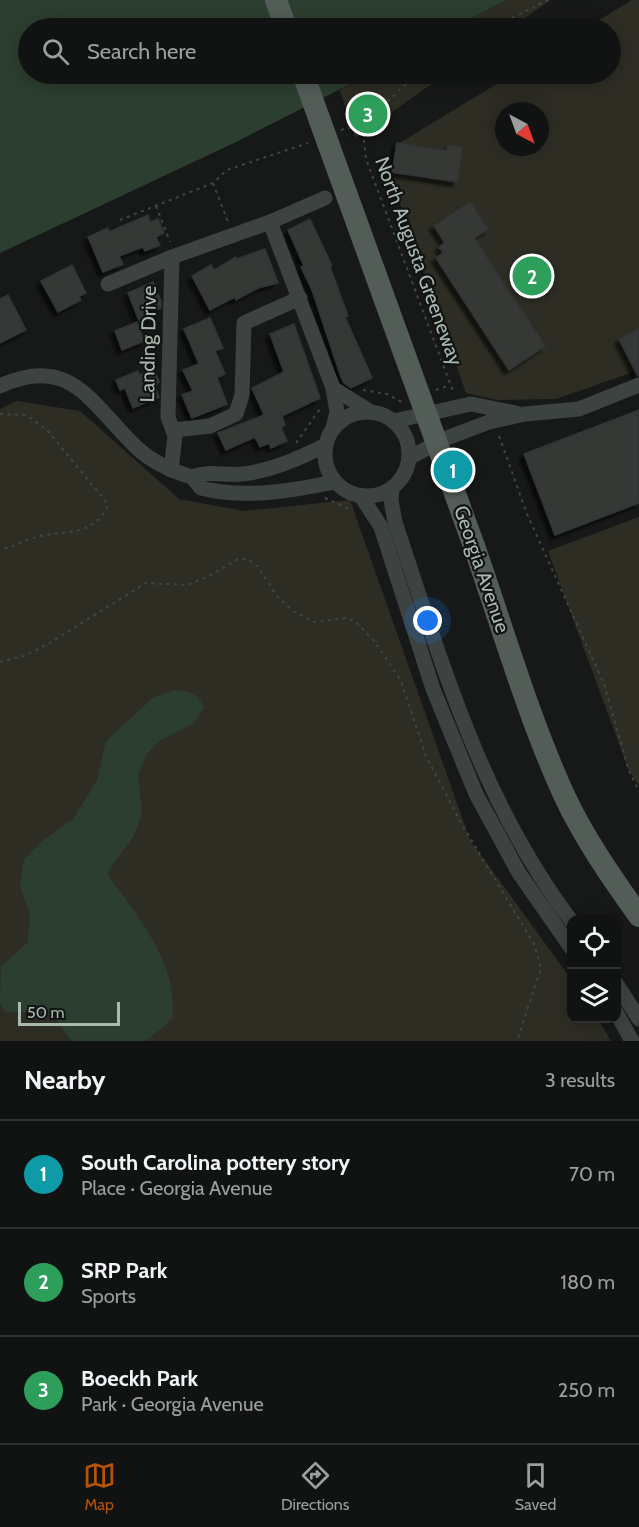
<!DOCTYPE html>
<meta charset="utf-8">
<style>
body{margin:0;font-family:Cabin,sans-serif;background:#1a1c1b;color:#f1f3f6}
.controls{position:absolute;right:18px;bottom:18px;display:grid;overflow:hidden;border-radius:12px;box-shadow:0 3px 15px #0003}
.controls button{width:54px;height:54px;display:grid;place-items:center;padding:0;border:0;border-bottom:2px solid #303232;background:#111312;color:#f1f3f6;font:30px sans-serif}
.compass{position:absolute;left:495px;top:102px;width:54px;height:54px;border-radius:50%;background:#111312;box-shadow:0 3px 15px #0003;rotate:139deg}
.scale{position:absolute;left:18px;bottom:15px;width:102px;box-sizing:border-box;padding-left:6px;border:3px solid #a8b9af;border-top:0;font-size:16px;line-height:21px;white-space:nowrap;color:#a8b9af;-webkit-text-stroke:4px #121413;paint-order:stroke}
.you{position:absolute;left:428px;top:621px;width:21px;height:21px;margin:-15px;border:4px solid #fff;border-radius:50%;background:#1a73e8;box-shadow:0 0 0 9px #1a73e833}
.badge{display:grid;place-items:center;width:39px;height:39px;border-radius:50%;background:#b45309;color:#fff;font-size:20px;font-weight:700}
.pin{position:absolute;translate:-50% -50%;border:3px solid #fff;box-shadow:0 2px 6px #0006}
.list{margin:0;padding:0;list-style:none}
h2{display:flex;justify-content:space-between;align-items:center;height:78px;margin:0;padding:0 24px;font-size:26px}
h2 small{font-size:20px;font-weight:400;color:#9c9e9f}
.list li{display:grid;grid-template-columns:39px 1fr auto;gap:18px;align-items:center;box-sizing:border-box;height:108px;padding:0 24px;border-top:2px solid #303232}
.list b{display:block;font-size:22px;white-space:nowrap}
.list p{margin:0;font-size:20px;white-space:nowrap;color:#9c9e9f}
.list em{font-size:20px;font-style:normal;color:#9c9e9f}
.icon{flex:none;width:33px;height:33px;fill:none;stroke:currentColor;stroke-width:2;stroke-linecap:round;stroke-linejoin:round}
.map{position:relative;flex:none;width:639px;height:1041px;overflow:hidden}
.search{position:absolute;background:#111312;box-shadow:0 3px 15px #0003;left:18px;right:18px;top:18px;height:66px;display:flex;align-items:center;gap:15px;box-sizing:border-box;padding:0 21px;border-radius:33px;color:#9c9e9f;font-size:22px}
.sheet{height:402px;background:#111312}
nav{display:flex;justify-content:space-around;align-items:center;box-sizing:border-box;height:84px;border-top:2px solid #303232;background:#111312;font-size:16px;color:#9c9e9f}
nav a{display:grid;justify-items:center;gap:3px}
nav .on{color:#b45309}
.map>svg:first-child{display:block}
</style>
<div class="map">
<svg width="639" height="1041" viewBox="0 0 639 1041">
<defs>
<filter id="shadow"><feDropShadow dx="-4.5" dy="4.5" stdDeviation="1.5" flood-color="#0009"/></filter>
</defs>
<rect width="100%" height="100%" fill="#171918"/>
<g fill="#2e2d24" fill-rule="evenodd">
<polygon points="506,0 551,0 510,28 453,28"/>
<path d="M632,0H639V370L556,399L497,400L466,393L393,183L398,144L513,74H610V28H586ZM504,111H540V147H504Z"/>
<polygon points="370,74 446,74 355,138 340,90"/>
<polygon points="17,401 80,411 179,499 244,511 350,500 470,840 571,979 572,1018 598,1019 611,1041 0,1041 0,409"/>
<polygon points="639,517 639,786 629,771 548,551"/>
</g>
<g fill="#2c3e2f">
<polygon points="0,0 506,0 453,28 28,28 28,74 370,74 234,143 0,253"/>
<path d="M175,690C190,691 197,694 204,707L194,723L159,741L146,755L138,774L142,811L135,834L107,873C136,916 180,964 172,1019L146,1041H72L50,1012H6L0,1004L1,967L28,942L30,914L20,886L24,859L44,840L73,819L97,781L106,741L154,697Z"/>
</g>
<g fill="#343836" stroke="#313534" stroke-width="1.5" filter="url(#shadow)">
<polygon points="397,143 447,151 448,145 462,147 457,182 392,172"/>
<polygon points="470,202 488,229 474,238 545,346 509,370 436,258 443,253 439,247 445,243 434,226"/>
<polygon points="148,215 150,222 158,219 164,233 156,237 160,245 145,251 143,247 119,256 123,264 103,272 88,237 108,228 109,232"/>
<polygon points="310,219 332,266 330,267 348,316 345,317 372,378 351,388 344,383 341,377 312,290 301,267 304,266 288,230"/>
<polygon points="265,249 278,283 258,288 236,300 235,297 210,310 192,276 211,265 214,270 236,257 237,259"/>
<polygon points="72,265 86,293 79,296 81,300 58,312 41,281"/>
<polygon points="153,282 161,301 161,308 154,311 156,316 140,323 128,293"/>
<polygon points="8,295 26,330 0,343 0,299"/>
<polygon points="210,318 223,348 215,351 225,374 217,378 227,404 192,418 182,395 193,391 183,370 199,364 184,329"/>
<polygon points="137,322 144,341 122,350 115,331"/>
<polygon points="294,324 320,398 282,416 285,425 281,427 287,441 271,448 269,443 260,447 255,437 226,450 218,433 264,415 252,388 284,372 270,334"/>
<polygon points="639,329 639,375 638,376 619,339"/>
<polygon points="154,369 159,382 155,386 159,397 133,408 125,388 120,390 116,380 138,371 139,375"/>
<polygon points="639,410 639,503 555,535 524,454"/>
</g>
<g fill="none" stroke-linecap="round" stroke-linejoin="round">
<g stroke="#3f4743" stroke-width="2" stroke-dasharray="3 4.5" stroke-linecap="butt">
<polyline points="492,28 548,0"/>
<polyline points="417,74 362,125 366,159 454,394"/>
<polyline points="341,130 362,125"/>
<polyline points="213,183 228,222"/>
<polyline points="156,206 170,242"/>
<polyline points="120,220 213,183 227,170 308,143"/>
<polyline points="363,390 387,394 402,402"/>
<polyline points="436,390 450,385"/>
<path d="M0,414L26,415L47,430L108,504C96,537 64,530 36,537C24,540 13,548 0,549"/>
<polyline points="499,436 527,514 604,684 629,771 639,791"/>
<polyline points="296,443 322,406"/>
<polyline points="325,498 352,510"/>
<polyline points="0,662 24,656 48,644 146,583 188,585 209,576 238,559 248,559 258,567 277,596 293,611 314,622 346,618 356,622 375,642 401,681 426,756 461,823 534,944 541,968 517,1041"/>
</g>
<g stroke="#3c4340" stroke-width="15">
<polyline points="270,222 325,198"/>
<polyline points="108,284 172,257 270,222 333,388 337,412 333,428"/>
<path d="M0,386C71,353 92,405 136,447C152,462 171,471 192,477"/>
<polyline points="333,388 371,412"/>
<circle cx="367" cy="454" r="42"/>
<polyline points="394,421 471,404 516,413"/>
<polyline points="174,430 210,426 236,414 242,395 244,323 300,298"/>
<polyline points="409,458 444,439 489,422 525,414 579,409 639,385"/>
<polyline points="171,470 175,436 168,417 172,257"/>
<path d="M192,477L201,488C244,499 291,491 334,482"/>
<path d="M192,477C209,470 224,476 242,474C271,471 300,458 326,445"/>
<path d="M392,489L391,500L395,522C442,663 481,802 572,922"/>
<polyline points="361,496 381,527 433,689 476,794 519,873 572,949"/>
<polyline points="616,983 639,1019"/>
<polyline points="616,1012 632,1041"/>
</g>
<g stroke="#535d58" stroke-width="22">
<polyline points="276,0 286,28"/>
<path d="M474,546C503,629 528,716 564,795C584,838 612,878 639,916"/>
</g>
<polyline stroke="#535d58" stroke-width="22" points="303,74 474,546"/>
</g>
<g text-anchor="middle" stroke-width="4.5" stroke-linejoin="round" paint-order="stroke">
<g font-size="20" fill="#a8b9af" stroke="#121413">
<text transform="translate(419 261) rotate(70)" y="7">North Augusta Greeneway</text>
<text transform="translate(148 344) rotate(-89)" y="7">Landing Drive</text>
<text transform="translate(482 569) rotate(71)" y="7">Georgia Avenue</text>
</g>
</g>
</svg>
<div class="controls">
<button><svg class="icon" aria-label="locate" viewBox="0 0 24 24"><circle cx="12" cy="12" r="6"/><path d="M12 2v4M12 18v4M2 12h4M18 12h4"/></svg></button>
<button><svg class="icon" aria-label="layers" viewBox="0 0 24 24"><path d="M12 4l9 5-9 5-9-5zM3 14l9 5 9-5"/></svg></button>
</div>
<svg class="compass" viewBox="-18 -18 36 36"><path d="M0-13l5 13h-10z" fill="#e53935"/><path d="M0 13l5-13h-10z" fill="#9c9e9f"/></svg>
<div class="scale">50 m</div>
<div class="you"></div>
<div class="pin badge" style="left:453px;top:470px;background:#0f9aa8">1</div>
<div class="pin badge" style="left:532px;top:276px;background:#2e9e5b">2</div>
<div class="pin badge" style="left:368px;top:114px;background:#2e9e5b">3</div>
<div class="search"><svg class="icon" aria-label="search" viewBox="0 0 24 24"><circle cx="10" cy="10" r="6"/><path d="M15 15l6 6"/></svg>Search here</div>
</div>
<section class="sheet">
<h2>Nearby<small>3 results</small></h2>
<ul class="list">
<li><span class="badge" style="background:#0f9aa8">1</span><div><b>South Carolina pottery story</b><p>Place · Georgia Avenue</p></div><em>70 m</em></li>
<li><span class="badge" style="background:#2e9e5b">2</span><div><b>SRP Park</b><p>Sports</p></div><em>180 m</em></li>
<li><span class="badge" style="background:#2e9e5b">3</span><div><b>Boeckh Park</b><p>Park · Georgia Avenue</p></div><em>250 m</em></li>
</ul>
</section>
<nav>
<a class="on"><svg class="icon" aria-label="map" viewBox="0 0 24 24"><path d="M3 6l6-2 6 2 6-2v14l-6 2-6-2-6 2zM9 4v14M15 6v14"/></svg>Map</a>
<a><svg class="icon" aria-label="directions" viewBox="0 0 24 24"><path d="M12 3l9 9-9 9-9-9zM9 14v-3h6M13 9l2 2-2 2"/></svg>Directions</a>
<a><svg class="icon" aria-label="saved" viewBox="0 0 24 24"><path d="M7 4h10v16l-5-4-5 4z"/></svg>Saved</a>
</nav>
